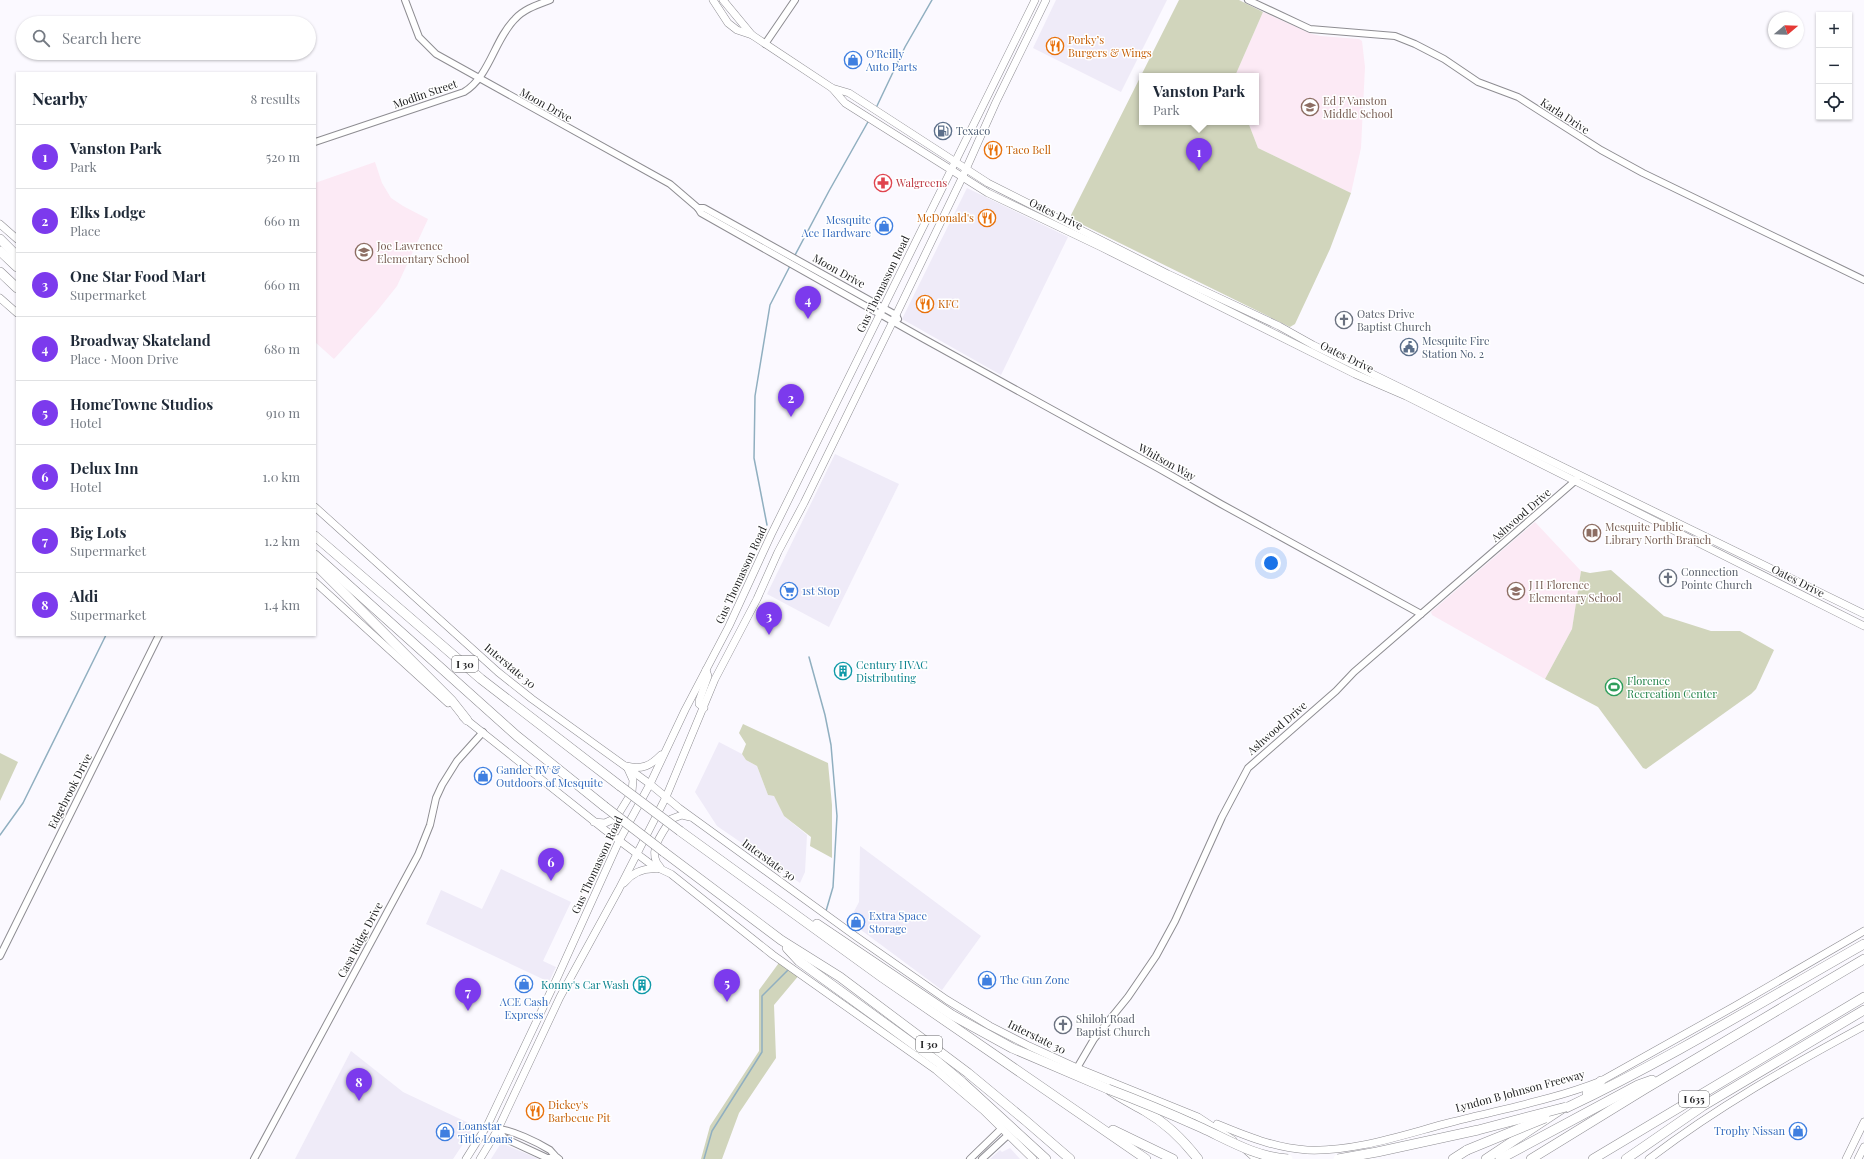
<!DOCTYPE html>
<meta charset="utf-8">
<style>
body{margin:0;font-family:"Playfair Display",serif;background:#f2f2f3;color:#1f2937}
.controls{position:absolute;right:12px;top:12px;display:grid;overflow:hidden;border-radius:0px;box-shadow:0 1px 3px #0004}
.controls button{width:36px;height:36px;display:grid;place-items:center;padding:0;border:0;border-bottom:1px solid #e0e1e3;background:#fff;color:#1f2937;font:20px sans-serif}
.compass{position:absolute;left:1768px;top:12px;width:36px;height:36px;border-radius:50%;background:#fff;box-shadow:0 1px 3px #0004;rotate:71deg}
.you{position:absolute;left:1271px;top:563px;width:14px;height:14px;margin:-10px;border:3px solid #fff;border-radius:50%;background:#1a73e8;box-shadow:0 0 0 6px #1a73e833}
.badge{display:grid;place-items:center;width:26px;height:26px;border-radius:50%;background:#7c3aed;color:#fff;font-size:13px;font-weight:700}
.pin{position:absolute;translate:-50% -33px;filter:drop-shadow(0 1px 2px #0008)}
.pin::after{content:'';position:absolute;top:21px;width:14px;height:12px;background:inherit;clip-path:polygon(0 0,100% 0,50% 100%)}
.popup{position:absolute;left:1139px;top:73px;width:120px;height:52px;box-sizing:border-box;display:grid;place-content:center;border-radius:0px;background:#fff;filter:drop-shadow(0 1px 3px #0005);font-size:13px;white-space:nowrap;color:#747a83}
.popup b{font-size:15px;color:#1f2937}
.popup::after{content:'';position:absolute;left:50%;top:100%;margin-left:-8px;border:8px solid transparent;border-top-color:#fff}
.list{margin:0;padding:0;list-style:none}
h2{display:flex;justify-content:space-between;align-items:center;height:52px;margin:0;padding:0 16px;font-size:17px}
h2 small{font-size:13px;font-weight:400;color:#747a83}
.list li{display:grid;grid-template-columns:26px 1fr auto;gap:12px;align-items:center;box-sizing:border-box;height:64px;padding:0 16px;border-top:1px solid #e0e1e3}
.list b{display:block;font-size:15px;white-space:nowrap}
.list p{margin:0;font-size:13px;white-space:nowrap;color:#747a83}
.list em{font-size:13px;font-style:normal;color:#747a83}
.icon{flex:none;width:22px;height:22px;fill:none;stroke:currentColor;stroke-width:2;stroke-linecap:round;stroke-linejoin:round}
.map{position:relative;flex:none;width:1864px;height:1159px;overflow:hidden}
.search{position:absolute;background:#fff;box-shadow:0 1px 3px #0004;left:16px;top:16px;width:300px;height:44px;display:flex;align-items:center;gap:10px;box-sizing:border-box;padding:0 14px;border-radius:22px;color:#747a83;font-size:15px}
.panel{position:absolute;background:#fff;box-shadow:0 1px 3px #0004;left:16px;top:72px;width:300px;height:564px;border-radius:0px}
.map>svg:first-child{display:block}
</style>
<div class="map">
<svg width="1864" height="1159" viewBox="0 0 1864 1159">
<rect width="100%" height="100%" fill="#fbf9ff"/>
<g fill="#efebf8">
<polygon points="1056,0 1167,0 1121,92 1033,48"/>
<polygon points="967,188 1068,237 1001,375 902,319"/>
<polygon points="835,454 899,484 829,627 767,594"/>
<polygon points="719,742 742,754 746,760 757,766 768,795 774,796 784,816 807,835 805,872 800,883 717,826 695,792"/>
<polygon points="860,846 981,936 942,990 849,921 859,902"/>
<polygon points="501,869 571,902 543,961 556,967 549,982 426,924 441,890 482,909"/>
<polygon points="351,1051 403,1092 475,1126 453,1159 295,1159"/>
<polygon points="501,1143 539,1159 491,1159"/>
<polygon points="1010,1148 1020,1159 990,1159 1000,1150 1002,1152"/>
</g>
<g fill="#fceaf5">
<polygon points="1263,12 1312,34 1321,36 1359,39 1362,41 1365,67 1361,148 1351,193 1258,148 1248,122 1256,122 1256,76 1235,76"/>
<polygon points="375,162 382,183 391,198 403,206 428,219 397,286 377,311 334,359 315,342 315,183"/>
<polygon points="1535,522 1581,571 1572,629 1545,679 1432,615 1431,612"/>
</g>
<g fill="#d1d5bc">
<polygon points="1179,0 1239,0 1263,12 1235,76 1142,76 1142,122 1248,122 1258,148 1351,193 1330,249 1295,324 1290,327 1071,219 1071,215"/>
<polygon points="1611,570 1664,616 1711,631 1740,631 1774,650 1756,689 1751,694 1646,769 1643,768 1598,707 1545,679 1572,629 1581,571 1590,573"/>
<polygon points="743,724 828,763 832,805 832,858 810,846 811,837 784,816 774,796 768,795 757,766 746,760 742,754 746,744 739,733"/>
<polygon points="0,753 18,762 0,801"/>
<polygon points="781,960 800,974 774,1005 776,1058 739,1113 722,1159 701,1159 710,1126 759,1051 759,990"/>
</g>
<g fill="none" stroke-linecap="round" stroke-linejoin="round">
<g stroke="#90afc0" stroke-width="1.5">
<polyline points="876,108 905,47 932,0"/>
<polyline points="794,257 829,191 869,120"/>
<polyline points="767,525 754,458 755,396 770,305 790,266"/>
<polyline points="809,657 825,715 831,745 837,816 833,887 826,911"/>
<polyline points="0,835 23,803 106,635"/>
<polyline points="704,1159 712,1131 762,1052 762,996 789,969"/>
</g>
<defs>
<g id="tertiary">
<polyline points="405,0 419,37 436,54 670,184 698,208 701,213 924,339 1158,468 1221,504 1421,614"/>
<polyline points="1248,0 1310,29 1395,36 1415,44 1444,59 1478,82 1518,97 1601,150 1643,173 1864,280"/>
<polyline points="765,44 795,0"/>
<path d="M315,142L464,92C490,76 494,40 515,19C524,9 537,5 550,0"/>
<polyline points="698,208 704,208 896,315 898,319"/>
<polyline points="0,956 159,635"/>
<polyline points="1077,1068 1094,1039 1128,997 1156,956 1175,921 1222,817 1248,768 1336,691 1354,672 1575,481 1577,478"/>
<path d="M498,1129C512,1130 537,1142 550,1150C553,1153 555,1157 559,1159"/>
<polyline points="498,1129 504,1138 547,1158 557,1158"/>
<polyline points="254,1159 418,855 430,825 436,798 442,785 457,761 483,732"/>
<polyline points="970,1159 1001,1129"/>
<polyline points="982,1159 1008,1135"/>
</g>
<g id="secondary">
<polyline points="713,0 728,23 737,30 752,35 832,88 849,93 988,183 1168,274 1279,326 1313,345 1864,614"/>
<polyline points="723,0 752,35"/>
<polyline points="832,88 845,103 988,193 1101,247 1355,374 1406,396 1864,626"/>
<polyline points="0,224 17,239"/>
<polyline points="0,298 17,313"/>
<polyline points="315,507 498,672 532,699 650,784 679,808 858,938 947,1000 990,1026 1029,1046 1077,1068 1198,1117 1233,1140"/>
<polyline points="315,582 448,703"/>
<polyline points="704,708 699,704 699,701 708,676 706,670"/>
<polyline points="463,717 605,830 652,865 671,874 773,955 936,1070 983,1110 1033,1159"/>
<path d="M626,766C642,770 650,766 661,755"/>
<polyline points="594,822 605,823 616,818 632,792 633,780 628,769"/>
<path d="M660,867C646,852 662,834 671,819L682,815L690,817"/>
<path d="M624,883C633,872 644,868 657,869"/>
<path d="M1217,1124C1246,1136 1275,1148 1307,1150C1356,1152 1405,1134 1452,1122C1502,1109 1553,1100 1601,1081L1735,1006L1864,931"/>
<polyline points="1246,1150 1256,1159"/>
<polyline points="466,1159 488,1124 558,976 619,841 650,784 685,710 729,626 771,535 1035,0"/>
<polyline points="480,1159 498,1129 560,997 619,889 666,797 715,679 757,599 778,552 804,503 896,315 962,178 996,102 1046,0"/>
<path d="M1649,1159C1717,1107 1790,1066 1864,1026"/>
<polyline points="1846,1159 1864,1122"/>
<polyline points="1858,1159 1864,1147"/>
</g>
<g id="motorway">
<polyline points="0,239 17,256"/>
<polyline points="0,251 17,267"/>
<polyline points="0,272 17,288"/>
<polyline points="315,536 481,679 620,786"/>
<polyline points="315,555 517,736 604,806"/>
<polyline points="315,564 452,701 467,720"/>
<polyline points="680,831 883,978 1146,1159"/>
<polyline points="664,852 781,940 840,977 968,1073 1026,1121 1070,1159"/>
<path d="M817,924L952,1015L1012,1048L1108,1089C1120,1098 1133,1104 1145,1111C1166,1123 1184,1141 1198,1159"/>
<polyline points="787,948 799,961 938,1062 962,1082 1046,1159"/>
<polyline points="1587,1093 1595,1088 1601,1081"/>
<path d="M1566,1108C1669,1059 1765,1000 1864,944"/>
<polyline points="1113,1130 1173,1159"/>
<polyline points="1453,1159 1467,1150"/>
<polyline points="1486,1159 1563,1108"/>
<polyline points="1500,1159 1638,1085 1652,1080"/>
<polyline points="1531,1159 1645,1089 1864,959"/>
<polyline points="1593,1159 1864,997"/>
<polyline points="1626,1159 1703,1106 1864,1010"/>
</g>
</defs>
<use href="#tertiary" stroke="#8e8d92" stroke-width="8"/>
<use href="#secondary" stroke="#8e8d92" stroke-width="8"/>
<use href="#motorway" stroke="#8e8d92" stroke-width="10"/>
<use href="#tertiary" stroke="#fff" stroke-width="6"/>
<use href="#secondary" stroke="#fff" stroke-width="7"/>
<use href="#motorway" stroke="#fff" stroke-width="9"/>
<defs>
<g id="motorway-bridge">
<polyline points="620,786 680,831"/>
<polyline points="604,806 664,852"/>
<path d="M1108,1089C1140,1101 1171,1114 1202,1128C1230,1141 1256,1157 1288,1159"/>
<polyline points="1467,1150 1545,1118"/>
<polyline points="1338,1159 1377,1152 1478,1130 1566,1107"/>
</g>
</defs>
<use href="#motorway-bridge" stroke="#8e8d92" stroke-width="10" stroke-linecap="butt"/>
<use href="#motorway-bridge" stroke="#fff" stroke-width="9"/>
</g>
<defs>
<symbol id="restaurant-ring" viewBox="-11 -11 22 22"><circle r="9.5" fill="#fff" stroke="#e8710a" stroke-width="1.5"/><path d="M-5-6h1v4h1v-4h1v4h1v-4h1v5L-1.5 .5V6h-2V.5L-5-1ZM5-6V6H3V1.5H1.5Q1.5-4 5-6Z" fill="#e8710a"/></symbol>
<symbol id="shop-ring" viewBox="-11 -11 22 22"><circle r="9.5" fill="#fff" stroke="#3f7fe0" stroke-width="1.5"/><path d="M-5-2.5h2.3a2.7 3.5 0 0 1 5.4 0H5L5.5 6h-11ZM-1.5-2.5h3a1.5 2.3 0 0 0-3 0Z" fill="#3f7fe0"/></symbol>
<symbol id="school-ring" viewBox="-11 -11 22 22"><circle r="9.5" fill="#fff" stroke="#8d6e63" stroke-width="1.5"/><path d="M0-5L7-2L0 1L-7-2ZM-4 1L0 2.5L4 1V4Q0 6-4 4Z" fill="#8d6e63"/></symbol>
<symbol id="fuel-ring" viewBox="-11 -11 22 22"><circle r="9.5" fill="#fff" stroke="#5c6f8a" stroke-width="1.5"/><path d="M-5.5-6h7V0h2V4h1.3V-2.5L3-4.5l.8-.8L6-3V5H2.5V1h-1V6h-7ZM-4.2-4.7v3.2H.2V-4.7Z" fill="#5c6f8a"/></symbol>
<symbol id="pharmacy-ring" viewBox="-11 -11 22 22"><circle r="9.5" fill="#fff" stroke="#e0444e" stroke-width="1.5"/><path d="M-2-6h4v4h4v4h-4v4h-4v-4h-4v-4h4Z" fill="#e0444e"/></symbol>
<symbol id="church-ring" viewBox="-11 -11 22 22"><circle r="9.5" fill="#fff" stroke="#6b7280" stroke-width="1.5"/><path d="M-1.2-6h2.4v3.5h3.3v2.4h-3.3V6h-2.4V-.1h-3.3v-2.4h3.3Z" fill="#6b7280"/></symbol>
<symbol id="civic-ring" viewBox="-11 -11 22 22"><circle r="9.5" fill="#fff" stroke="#5c6f8a" stroke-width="1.5"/><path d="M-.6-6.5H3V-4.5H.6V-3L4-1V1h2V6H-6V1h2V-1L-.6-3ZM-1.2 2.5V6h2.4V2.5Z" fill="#5c6f8a"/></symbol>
<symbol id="library-ring" viewBox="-11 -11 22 22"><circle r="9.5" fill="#fff" stroke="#8d6e63" stroke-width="1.5"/><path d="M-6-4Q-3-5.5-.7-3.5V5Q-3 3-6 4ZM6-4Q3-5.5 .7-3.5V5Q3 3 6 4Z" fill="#8d6e63"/></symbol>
<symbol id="supermarket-ring" viewBox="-11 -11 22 22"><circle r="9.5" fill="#fff" stroke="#3f7fe0" stroke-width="1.5"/><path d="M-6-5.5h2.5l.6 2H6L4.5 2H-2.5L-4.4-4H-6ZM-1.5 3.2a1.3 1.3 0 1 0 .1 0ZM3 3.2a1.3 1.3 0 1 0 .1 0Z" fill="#3f7fe0"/></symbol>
<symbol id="building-ring" viewBox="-11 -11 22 22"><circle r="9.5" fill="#fff" stroke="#0f9aa8" stroke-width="1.5"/><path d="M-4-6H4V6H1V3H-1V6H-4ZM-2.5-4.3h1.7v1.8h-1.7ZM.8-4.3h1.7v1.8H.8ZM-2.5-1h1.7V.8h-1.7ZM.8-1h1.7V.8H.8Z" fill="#0f9aa8"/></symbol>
<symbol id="stadium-ring" viewBox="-11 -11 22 22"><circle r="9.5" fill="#fff" stroke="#2e9e5b" stroke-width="1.5"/><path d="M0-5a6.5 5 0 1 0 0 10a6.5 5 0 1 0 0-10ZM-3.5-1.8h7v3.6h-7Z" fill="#2e9e5b"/></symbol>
</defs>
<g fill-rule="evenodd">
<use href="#restaurant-ring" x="1045" y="36" width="20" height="20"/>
<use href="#shop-ring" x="843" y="50" width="20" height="20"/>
<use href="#school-ring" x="1300" y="97" width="20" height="20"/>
<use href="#fuel-ring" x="933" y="121" width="20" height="20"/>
<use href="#restaurant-ring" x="983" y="140" width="20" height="20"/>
<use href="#pharmacy-ring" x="873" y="173" width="20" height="20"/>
<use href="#restaurant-ring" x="977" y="208" width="20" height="20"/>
<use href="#shop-ring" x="874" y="216" width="20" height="20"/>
<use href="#school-ring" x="354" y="242" width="20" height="20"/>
<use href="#restaurant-ring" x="915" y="294" width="20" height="20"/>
<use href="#church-ring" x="1334" y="310" width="20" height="20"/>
<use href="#civic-ring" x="1399" y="337" width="20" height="20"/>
<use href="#library-ring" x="1582" y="523" width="20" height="20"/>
<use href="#church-ring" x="1658" y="568" width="20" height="20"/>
<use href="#supermarket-ring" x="779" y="581" width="20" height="20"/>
<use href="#school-ring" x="1506" y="581" width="20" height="20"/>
<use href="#building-ring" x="833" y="661" width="20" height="20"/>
<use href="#stadium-ring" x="1604" y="677" width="20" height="20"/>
<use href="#shop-ring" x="473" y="766" width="20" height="20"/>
<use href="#shop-ring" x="846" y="912" width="20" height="20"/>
<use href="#shop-ring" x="977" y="970" width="20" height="20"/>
<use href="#shop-ring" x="514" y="974" width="20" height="20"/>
<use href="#building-ring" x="632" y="975" width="20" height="20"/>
<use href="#church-ring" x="1053" y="1015" width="20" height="20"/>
<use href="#restaurant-ring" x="525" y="1101" width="20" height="20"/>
<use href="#shop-ring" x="1788" y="1121" width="20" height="20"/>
<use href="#shop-ring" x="435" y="1122" width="20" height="20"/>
</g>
<g text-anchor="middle" stroke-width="3" stroke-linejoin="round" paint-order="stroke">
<g fill="#fff" stroke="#646466" stroke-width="1">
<rect x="452" y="656" width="26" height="16" rx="3"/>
<rect x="916" y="1036" width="26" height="16" rx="3"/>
<rect x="1679" y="1091" width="30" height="16" rx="3"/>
</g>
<g font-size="10" font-weight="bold" fill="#222224">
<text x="465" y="668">I 30</text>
<text x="929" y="1048">I 30</text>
<text x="1694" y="1103">I 635</text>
</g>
<g font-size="11" fill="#c56008" stroke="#fff" text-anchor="start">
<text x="1068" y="44">Porky’s<tspan x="1068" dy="13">Burgers &amp; Wings</tspan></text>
<text x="1006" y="154">Taco Bell</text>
<text x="974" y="222" text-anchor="end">McDonald's</text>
<text x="938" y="308">KFC</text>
<text x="548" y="1109">Dickey's<tspan x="548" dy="13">Barbecue Pit</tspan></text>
</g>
<g font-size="11" fill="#366cbe" stroke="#fff" text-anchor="start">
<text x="866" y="58">O'Reilly<tspan x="866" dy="13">Auto Parts</tspan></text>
<text x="871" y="224" text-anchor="end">Mesquite<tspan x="871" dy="13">Ace Hardware</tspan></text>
<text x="802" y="595">1st Stop</text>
<text x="496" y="774">Gander RV &amp;<tspan x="496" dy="13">Outdoors of Mesquite</tspan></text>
<text x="869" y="920">Extra Space<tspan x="869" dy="13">Storage</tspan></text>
<text x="1000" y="984">The Gun Zone</text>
<text x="524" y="1006" text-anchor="middle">ACE Cash<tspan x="524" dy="13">Express</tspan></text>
<text x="458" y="1130">Loanstar<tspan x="458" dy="13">Title Loans</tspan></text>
<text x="1785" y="1135" text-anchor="end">Trophy Nissan</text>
</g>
<g font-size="11" fill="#222224" stroke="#fff">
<text transform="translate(425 94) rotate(-19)" y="4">Modlin Street</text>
<text transform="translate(546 105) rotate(29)" y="4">Moon Drive</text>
<text transform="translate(1565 116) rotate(33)" y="4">Karla Drive</text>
<text transform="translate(1056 214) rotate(26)" y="4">Oates Drive</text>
<text transform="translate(839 271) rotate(29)" y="4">Moon Drive</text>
<text transform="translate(883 284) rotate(-64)" y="4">Gus Thomasson Road</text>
<text transform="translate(1347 357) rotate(26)" y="4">Oates Drive</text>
<text transform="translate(1167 462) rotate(29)" y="4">Whitson Way</text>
<text transform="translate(1521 515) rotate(-41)" y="4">Ashwood Drive</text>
<text transform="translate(741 575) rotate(-65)" y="4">Gus Thomasson Road</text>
<text transform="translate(1798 581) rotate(27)" y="4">Oates Drive</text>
<text transform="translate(510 666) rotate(40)" y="4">Interstate 30</text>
<text transform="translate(1277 728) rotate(-41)" y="4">Ashwood Drive</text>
<text transform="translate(70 791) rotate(-63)" y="4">Edgebrook Drive</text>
<text transform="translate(769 860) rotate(36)" y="4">Interstate 30</text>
<text transform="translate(597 865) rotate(-65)" y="4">Gus Thomasson Road</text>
<text transform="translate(360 940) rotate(-62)" y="4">Casa Ridge Drive</text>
<text transform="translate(1037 1037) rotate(26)" y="4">Interstate 30</text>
<text transform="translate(1520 1091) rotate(-15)" y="4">Lyndon B Johnson Freeway</text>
</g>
<g font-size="11" fill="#785e54" stroke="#fff" text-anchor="start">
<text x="1323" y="105">Ed F Vanston<tspan x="1323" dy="13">Middle School</tspan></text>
<text x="377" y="250">Joe Lawrence<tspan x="377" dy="13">Elementary School</tspan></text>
<text x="1605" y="531">Mesquite Public<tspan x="1605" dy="13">Library North Branch</tspan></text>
<text x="1529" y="589">J H Florence<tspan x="1529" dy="13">Elementary School</tspan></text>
</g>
<g font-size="11" fill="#4e5e75" stroke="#fff" text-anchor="start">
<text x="956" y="135">Texaco</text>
<text x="1422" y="345">Mesquite Fire<tspan x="1422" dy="13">Station No. 2</tspan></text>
</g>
<g font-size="11" fill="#be3a42" stroke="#fff" text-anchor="start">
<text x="896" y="187">Walgreens</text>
</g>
<g font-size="11" fill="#5b616d" stroke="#fff" text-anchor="start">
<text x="1357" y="318">Oates Drive<tspan x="1357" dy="13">Baptist Church</tspan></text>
<text x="1681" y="576">Connection<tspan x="1681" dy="13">Pointe Church</tspan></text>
<text x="1076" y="1023">Shiloh Road<tspan x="1076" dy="13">Baptist Church</tspan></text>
</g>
<g font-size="11" fill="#0d838f" stroke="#fff" text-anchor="start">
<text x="856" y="669">Century HVAC<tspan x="856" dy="13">Distributing</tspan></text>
<text x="629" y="989" text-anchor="end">Konny's Car Wash</text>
</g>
<g font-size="11" fill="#27864d" stroke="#fff" text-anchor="start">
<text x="1627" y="685">Florence<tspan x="1627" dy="13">Recreation Center</tspan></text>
</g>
</g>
</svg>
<div class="controls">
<button>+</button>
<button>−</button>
<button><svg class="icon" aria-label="locate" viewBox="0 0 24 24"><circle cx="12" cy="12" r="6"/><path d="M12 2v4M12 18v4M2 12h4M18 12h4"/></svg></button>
</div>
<svg class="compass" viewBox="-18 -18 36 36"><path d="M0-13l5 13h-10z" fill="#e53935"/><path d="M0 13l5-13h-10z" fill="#747a83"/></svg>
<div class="you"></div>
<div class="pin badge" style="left:1199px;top:171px">1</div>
<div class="popup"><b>Vanston Park</b>Park</div>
<div class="pin badge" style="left:791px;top:417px">2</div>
<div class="pin badge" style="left:769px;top:635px">3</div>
<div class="pin badge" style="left:808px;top:319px">4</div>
<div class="pin badge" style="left:727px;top:1002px">5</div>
<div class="pin badge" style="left:551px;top:881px">6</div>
<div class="pin badge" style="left:468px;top:1011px">7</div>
<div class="pin badge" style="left:359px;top:1101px">8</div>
<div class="search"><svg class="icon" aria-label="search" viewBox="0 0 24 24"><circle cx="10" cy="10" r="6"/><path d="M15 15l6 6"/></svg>Search here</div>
<section class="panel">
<h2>Nearby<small>8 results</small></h2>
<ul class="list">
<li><span class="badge">1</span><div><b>Vanston Park</b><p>Park</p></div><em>520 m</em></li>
<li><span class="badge">2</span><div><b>Elks Lodge</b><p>Place</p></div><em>660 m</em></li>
<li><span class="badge">3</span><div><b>One Star Food Mart</b><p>Supermarket</p></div><em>660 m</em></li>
<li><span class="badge">4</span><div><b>Broadway Skateland</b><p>Place · Moon Drive</p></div><em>680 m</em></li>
<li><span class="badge">5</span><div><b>HomeTowne Studios</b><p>Hotel</p></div><em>910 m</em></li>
<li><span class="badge">6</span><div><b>Delux Inn</b><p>Hotel</p></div><em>1.0 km</em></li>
<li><span class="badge">7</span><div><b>Big Lots</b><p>Supermarket</p></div><em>1.2 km</em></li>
<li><span class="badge">8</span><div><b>Aldi</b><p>Supermarket</p></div><em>1.4 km</em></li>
</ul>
</section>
</div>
